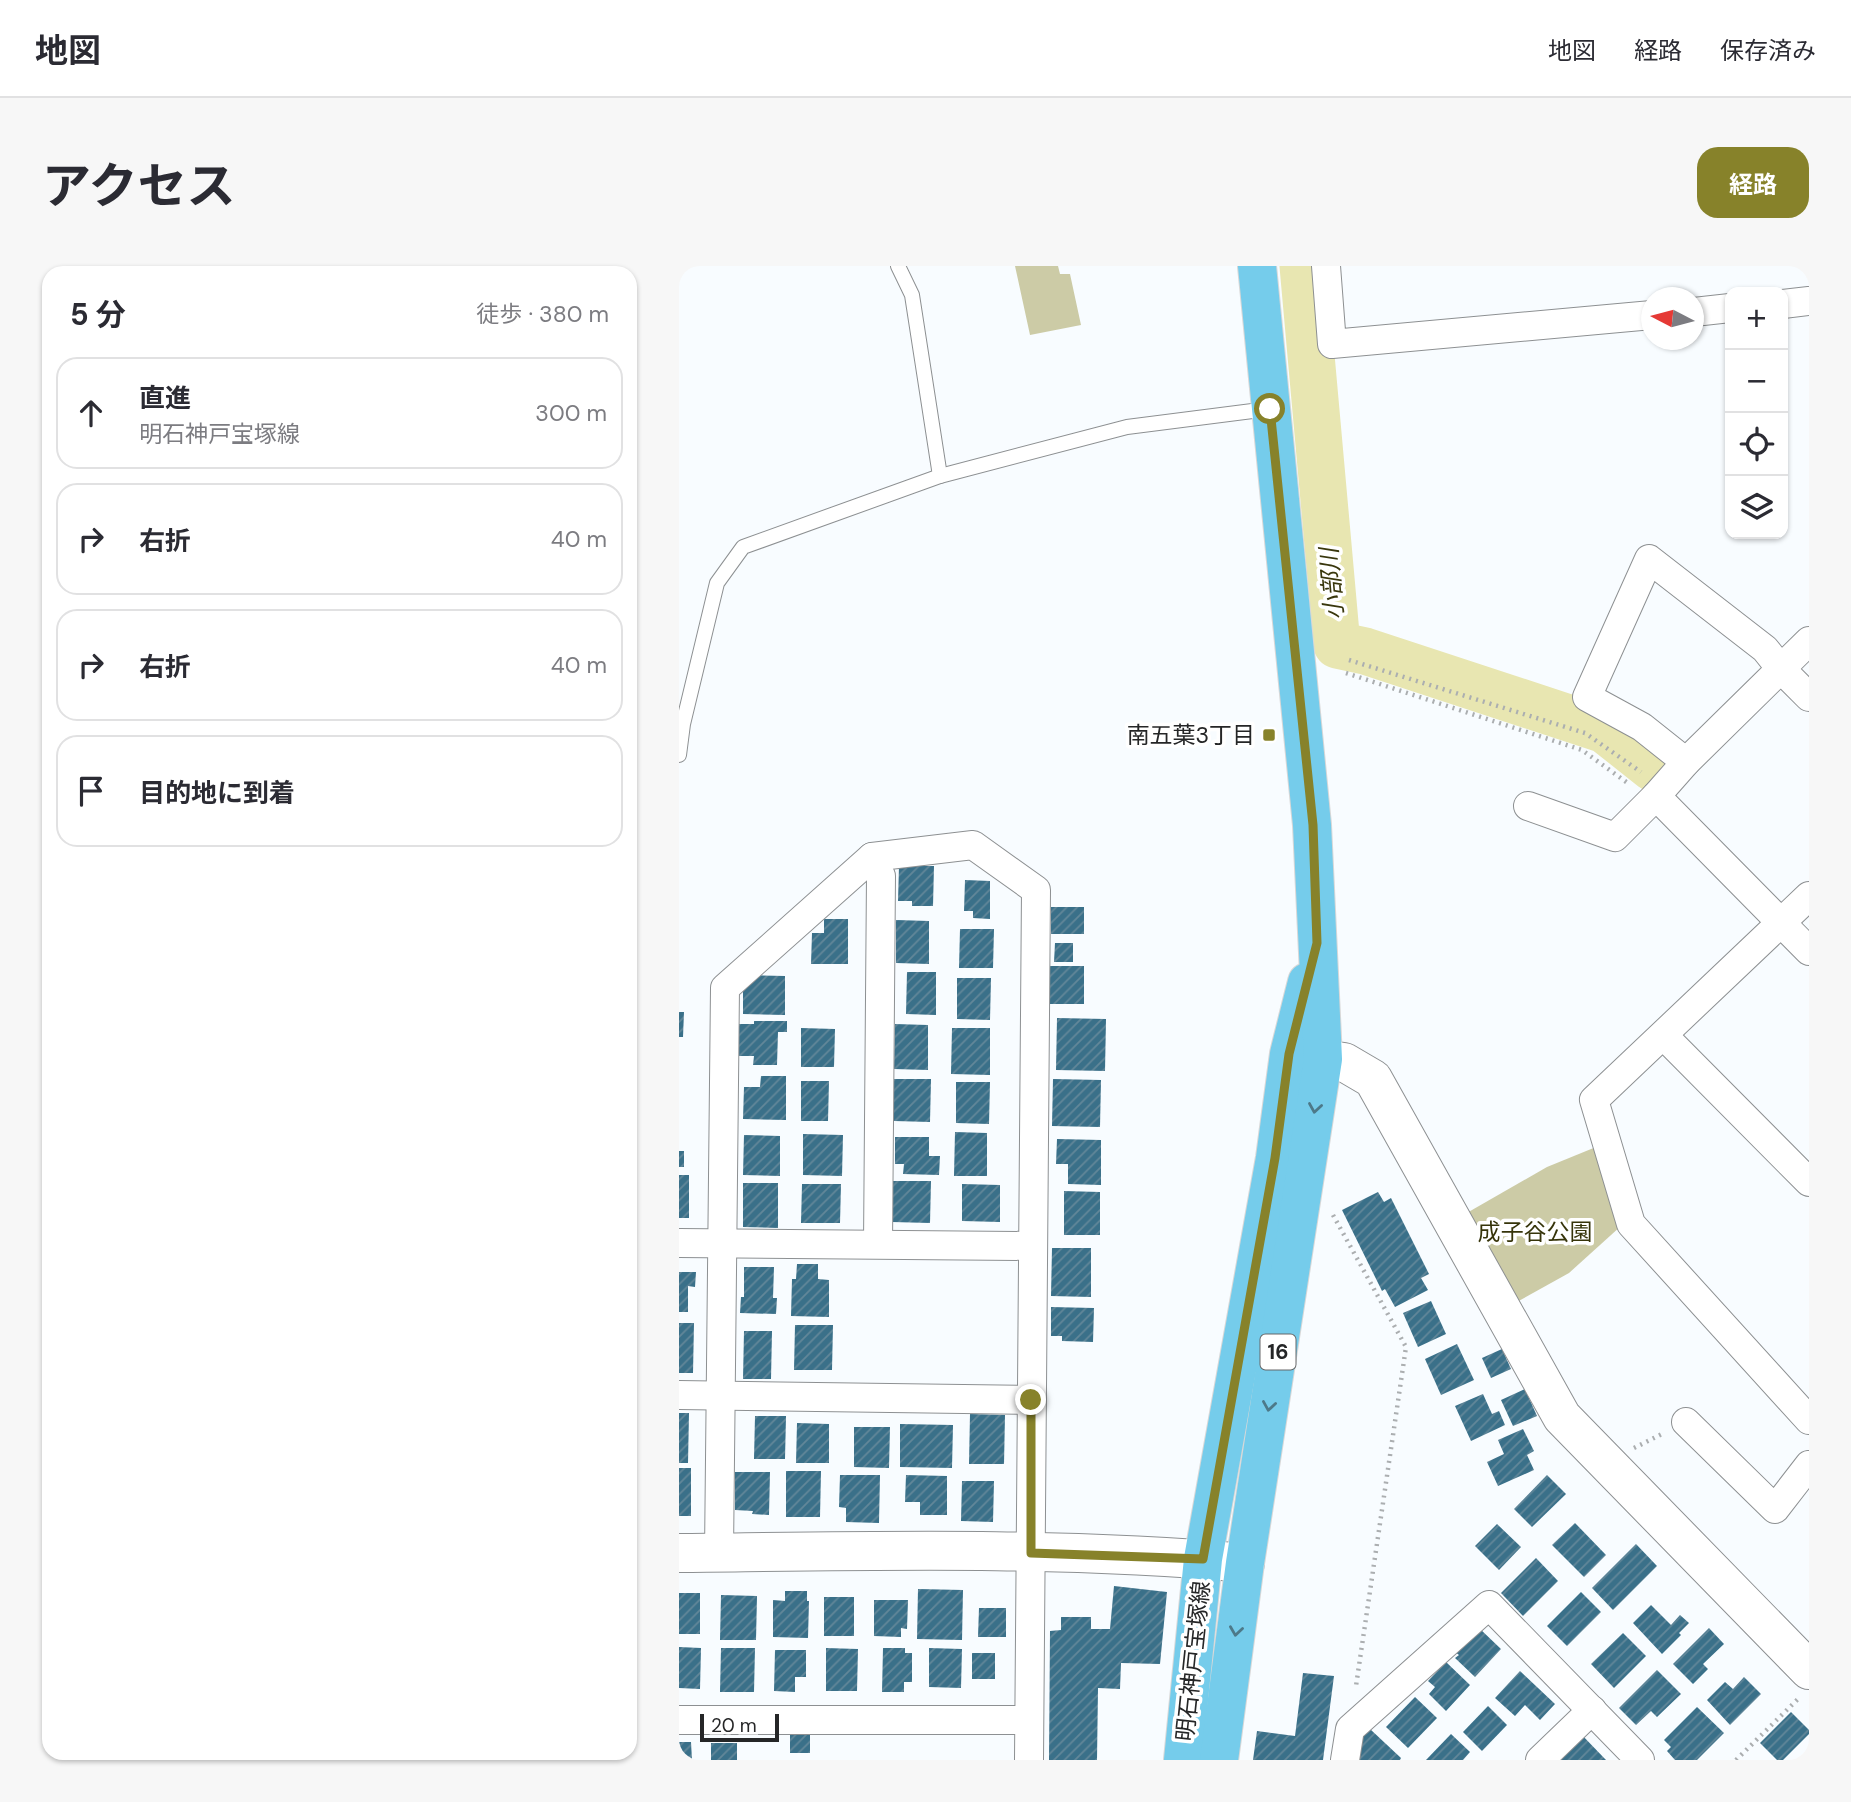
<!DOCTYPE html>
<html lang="ja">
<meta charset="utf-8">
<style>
body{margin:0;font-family:"DM Sans","Noto Sans JP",sans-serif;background:#f7f7f7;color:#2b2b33}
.controls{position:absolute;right:21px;top:21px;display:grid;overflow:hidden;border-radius:14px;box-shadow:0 2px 5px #0004}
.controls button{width:63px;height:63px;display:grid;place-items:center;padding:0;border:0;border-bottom:2px solid #e1e1e2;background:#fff;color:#2b2b33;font:35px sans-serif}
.compass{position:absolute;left:962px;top:21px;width:63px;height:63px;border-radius:50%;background:#fff;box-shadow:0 2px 5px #0004;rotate:276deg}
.scale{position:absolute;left:21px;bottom:18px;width:79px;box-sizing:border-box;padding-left:7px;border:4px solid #252627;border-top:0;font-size:19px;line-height:24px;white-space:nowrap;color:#252627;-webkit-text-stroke:5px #fff;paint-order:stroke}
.stop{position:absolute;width:21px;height:21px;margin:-16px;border:5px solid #87822a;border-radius:50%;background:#fff}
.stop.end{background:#87822a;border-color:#fff;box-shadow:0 2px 7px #0008}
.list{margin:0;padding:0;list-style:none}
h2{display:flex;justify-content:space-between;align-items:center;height:91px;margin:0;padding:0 28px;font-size:30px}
h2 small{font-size:23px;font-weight:400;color:#7c7c81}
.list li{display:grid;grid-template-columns:46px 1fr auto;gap:21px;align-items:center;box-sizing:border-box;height:112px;margin:0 14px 14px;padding:0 14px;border:2px solid #e1e1e2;border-radius:21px}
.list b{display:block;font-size:26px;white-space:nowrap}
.list p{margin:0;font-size:23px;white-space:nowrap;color:#7c7c81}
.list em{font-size:23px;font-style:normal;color:#7c7c81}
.icon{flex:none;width:38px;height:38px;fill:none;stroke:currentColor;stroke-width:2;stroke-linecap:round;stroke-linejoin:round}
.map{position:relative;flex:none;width:1130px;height:1494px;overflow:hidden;border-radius:21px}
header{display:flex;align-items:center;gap:42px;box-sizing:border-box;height:98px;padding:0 35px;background:#fff;border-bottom:2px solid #e1e1e2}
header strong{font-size:33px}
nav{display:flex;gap:38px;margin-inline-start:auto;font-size:24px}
.intro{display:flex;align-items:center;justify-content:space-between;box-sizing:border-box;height:168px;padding:0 42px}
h1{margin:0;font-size:49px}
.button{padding:18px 32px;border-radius:21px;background:#87822a;color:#fff;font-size:24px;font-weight:700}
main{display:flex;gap:42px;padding:0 42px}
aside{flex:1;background:#fff;border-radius:21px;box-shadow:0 2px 5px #0004}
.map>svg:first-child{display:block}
</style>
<header>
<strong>地図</strong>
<nav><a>地図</a><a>経路</a><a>保存済み</a></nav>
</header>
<div class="intro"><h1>アクセス</h1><a class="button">経路</a></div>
<main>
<aside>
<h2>5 分<small>徒歩 · 380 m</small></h2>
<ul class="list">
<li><svg class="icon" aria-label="ahead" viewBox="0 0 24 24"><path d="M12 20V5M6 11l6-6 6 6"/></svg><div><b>直進</b><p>明石神戸宝塚線</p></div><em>300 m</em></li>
<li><svg class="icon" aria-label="right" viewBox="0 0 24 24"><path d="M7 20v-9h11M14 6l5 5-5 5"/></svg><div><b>右折</b></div><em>40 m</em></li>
<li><svg class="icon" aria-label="right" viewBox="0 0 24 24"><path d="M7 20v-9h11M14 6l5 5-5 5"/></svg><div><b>右折</b></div><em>40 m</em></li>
<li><svg class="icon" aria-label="arrive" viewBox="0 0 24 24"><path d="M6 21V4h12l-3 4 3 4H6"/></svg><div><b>目的地に到着</b></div></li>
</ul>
</aside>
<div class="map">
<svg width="1130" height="1494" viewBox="0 0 1130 1494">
<defs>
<pattern id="building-hatch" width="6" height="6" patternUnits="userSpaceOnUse" patternTransform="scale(1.75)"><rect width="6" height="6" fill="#3a7089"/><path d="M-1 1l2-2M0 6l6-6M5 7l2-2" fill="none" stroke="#628799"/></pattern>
</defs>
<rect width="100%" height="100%" fill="#f8fcff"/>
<g fill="#cccba6">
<polygon points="336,0 379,0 381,8 391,8 402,59 351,69"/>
<polygon points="917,881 942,960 890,1007 836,1037 786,948 868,901"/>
</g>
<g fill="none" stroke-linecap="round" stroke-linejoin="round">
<polyline stroke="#e8e6b1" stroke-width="47" points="624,0 658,379 686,385 926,464 974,502"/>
</g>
<g fill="url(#building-hatch)">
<polygon points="220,600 255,600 254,640 233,640 233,635 219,635"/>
<polygon points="286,614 311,615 311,653 294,652 294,645 285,645"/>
<rect x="372" y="641" width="33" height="27"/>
<polygon points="145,653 169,653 169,698 132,698 133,667 145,667"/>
<polygon points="217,654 250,655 250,698 217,697"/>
<polygon points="281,663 315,663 314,702 280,702"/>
<polygon points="376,677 394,677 394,696 375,696"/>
<polygon points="371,700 405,700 405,738 370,738"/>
<polygon points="228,706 257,706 257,749 227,748"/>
<polygon points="64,709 106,710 106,749 64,748"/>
<polygon points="278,712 312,712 311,754 278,753"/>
<polygon points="0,746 5,746 4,771 0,771"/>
<polygon points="378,752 427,753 426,805 377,804"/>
<polygon points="75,755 108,755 108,766 99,766 98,799 74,799 75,790 60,790 60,758 75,758"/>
<polygon points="216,758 249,759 249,804 215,803"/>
<polygon points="122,762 156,763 155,801 122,801"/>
<polygon points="273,762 311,762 311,809 272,808"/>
<polygon points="82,810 107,810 107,854 64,853 65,821 81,821"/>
<polygon points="215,813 252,813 251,856 215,855"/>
<polygon points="374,813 422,814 421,861 373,860"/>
<polygon points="122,815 150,815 149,855 122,855"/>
<polygon points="277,816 311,816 310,858 277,857"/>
<polygon points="276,866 308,867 308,910 275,910"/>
<polygon points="124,868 164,869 163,910 124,909"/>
<polygon points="65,869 101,870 101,910 64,909"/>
<polygon points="216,871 250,871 250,890 261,890 260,909 224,908 225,898 216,898"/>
<polygon points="378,873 422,874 422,919 389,918 389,898 377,898"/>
<rect x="0" y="885" width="5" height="16"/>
<rect x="0" y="909" width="10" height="43"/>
<polygon points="214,915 252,915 251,957 213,956"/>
<polygon points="64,917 99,917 99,962 64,961"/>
<polygon points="123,918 162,918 161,957 122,957"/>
<polygon points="283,918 321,919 321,956 283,955"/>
<polygon points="385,925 421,926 421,969 385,969"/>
<polygon points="699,926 705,936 712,932 750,1008 742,1012 749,1024 716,1041 706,1023 703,1025 663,944"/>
<polygon points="373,982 412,982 412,1031 372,1030"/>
<polygon points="118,998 139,998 139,1013 150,1014 150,1051 112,1050 113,1013 117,1013"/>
<polygon points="65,1001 95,1001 94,1032 98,1032 97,1048 61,1047 62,1031 65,1031"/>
<polygon points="0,1006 17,1006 16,1021 9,1020 9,1046 0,1046"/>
<polygon points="752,1035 767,1068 739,1081 724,1047"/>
<polygon points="372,1041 415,1042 414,1076 383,1075 383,1070 372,1070"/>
<polygon points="0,1057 15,1057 14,1107 0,1107"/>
<polygon points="116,1059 154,1059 153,1104 115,1104"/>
<polygon points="65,1065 93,1065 92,1113 64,1113"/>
<polygon points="778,1078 795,1114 762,1129 746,1093"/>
<polygon points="823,1083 832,1103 812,1112 803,1092"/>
<polygon points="846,1123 858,1150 834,1160 822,1134"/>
<polygon points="804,1128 813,1148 820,1145 826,1159 792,1175 776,1140"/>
<polygon points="0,1147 10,1147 9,1197 0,1197"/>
<polygon points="291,1148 326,1149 325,1198 290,1198"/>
<polygon points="76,1150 107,1150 106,1193 75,1193"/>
<polygon points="118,1157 150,1158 150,1197 117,1197"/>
<polygon points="221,1158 274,1159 273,1202 221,1201"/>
<polygon points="175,1161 211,1161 210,1202 175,1201"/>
<polygon points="844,1163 855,1185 848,1189 855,1204 819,1220 808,1196 825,1188 819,1174"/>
<rect x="0" y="1202" width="12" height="48"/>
<polygon points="107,1205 142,1205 141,1251 107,1251"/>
<polygon points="56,1206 91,1206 90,1249 73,1248 74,1245 56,1244"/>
<polygon points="161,1209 201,1209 200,1257 167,1256 167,1242 160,1241"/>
<polygon points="227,1209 268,1210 268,1249 241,1249 241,1236 226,1236"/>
<polygon points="868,1209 887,1228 853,1261 835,1243"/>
<polygon points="283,1215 315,1215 314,1256 282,1255"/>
<polygon points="896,1257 927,1289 905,1311 873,1279"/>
<polygon points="818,1258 842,1281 820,1304 796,1280"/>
<polygon points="957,1278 978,1300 934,1344 913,1322"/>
<polygon points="857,1292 879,1315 844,1350 822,1327"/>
<polygon points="435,1320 488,1326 481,1398 442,1397 441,1423 419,1422 418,1494 370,1494 371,1365 382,1364 382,1351 412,1351 412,1363 431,1363"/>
<polygon points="239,1323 284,1324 283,1374 238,1373"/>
<polygon points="106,1325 128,1325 128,1335 130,1335 129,1372 94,1371 94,1334 106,1335"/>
<polygon points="902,1326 922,1346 888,1380 868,1360"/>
<rect x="0" y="1327" width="21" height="41"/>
<polygon points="42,1329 78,1330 77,1374 41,1374"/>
<rect x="145" y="1331" width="30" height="39"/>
<polygon points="195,1334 229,1334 228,1363 222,1362 222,1371 195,1370"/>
<polygon points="972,1339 992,1359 1001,1349 1010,1357 1000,1367 1002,1369 983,1388 954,1357"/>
<polygon points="300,1342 327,1342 327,1371 299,1371"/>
<polygon points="800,1362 822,1383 796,1411 776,1392 780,1389 776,1386"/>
<polygon points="1030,1362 1045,1378 1024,1398 1029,1403 1014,1418 994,1398"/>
<polygon points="944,1367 967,1390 935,1422 912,1398"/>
<polygon points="0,1381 22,1382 21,1423 0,1422"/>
<polygon points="42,1382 76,1382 75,1426 41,1426"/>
<polygon points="147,1382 179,1383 178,1425 147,1425"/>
<polygon points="204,1382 226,1382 226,1387 233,1387 233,1416 225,1416 225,1426 203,1426"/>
<polygon points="250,1382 283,1383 282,1422 250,1421"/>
<polygon points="96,1384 127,1384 127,1411 116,1411 116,1426 95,1425"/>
<rect x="293" y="1387" width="23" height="26"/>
<polygon points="767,1396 791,1419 767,1445 750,1428 756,1421 749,1415"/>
<polygon points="978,1404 1002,1428 978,1451 972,1445 957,1459 940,1442"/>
<polygon points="841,1405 876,1438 861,1454 846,1439 836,1450 816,1432"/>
<polygon points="624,1407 655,1410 644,1494 574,1494 578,1465 616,1470"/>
<polygon points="1065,1411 1082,1428 1051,1459 1028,1434 1046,1416 1054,1423"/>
<polygon points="736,1431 758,1452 729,1482 707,1461"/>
<polygon points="809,1440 828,1459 803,1485 784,1466"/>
<polygon points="1018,1441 1045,1467 1018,1494 996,1494 988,1485 992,1481 985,1474"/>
<polygon points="1112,1446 1130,1464 1130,1468 1104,1494 1098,1494 1081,1477"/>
<polygon points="691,1463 722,1492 721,1494 677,1494 669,1487"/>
<rect x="111" y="1466" width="20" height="21"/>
<polygon points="901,1467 927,1494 883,1494 879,1489"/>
<polygon points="772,1468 791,1486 784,1494 747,1494"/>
<polygon points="0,1476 12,1476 13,1494 0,1494"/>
<rect x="32" y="1477" width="26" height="17"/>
</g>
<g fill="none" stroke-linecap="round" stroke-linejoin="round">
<defs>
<g id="lane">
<polyline points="219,0 233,29 261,210"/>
<polyline points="0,489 4,458 38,317 64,281 261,210 448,161 589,143"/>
</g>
<g id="street">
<polyline points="647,0 653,78 973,49"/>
<polyline points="1104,38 1130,35"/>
<polyline points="1015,46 1051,42"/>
<polyline points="1007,496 963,461 908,431 970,293 1086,383 1102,403 1130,431"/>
<polyline points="977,530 1130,685"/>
<polyline points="849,540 936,571 977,530 1007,496 1130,375"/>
<polyline points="193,591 202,610 199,978"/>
<polyline points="1130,630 915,834 952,958 1130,1154"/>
<polyline points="985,770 1130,916"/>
<polyline points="0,977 353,980"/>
<polyline points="0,1129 352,1134"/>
<polyline points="1007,1156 1096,1243 1130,1199"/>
<polyline points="40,1287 46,722 193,591 294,579 357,624 350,1494"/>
<polyline points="0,1454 350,1454"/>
<polyline points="666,1494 671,1463 810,1339 961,1494"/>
<polyline points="861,1494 913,1444"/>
</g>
<g id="secondary">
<polyline points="612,789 665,796 694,813 883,1151 1130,1404"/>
<path d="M0,1287C187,1285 381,1280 566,1297"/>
</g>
<g id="primary">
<polyline points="504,1494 524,1293 596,892 610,788 628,716"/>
<polyline points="540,1494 566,1297 644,793 633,559 578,0"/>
</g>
</defs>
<use href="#lane" stroke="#8d9092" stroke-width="16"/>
<use href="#street" stroke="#8d9092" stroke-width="30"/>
<use href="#secondary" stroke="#8d9092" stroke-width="40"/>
<use href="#primary" stroke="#d8d8d8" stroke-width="40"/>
<g stroke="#abaeb0" stroke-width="4.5" stroke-dasharray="2 5" stroke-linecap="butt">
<polyline points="670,394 906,467 962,506"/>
<polyline points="667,407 903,484 950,518"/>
<polyline points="654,949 727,1081 677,1420"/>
<polyline points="955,1182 985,1167"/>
<polyline points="1057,1494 1119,1433"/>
</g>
<use href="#lane" stroke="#fff" stroke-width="14"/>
<use href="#street" stroke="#fff" stroke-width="28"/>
<use href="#secondary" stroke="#fff" stroke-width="38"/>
<use href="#primary" stroke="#75cceb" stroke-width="38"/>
</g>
<defs><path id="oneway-chevron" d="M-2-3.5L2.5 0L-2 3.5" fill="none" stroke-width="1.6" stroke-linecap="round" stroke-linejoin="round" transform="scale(1.75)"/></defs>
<g stroke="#4d7989">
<use href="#oneway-chevron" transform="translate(636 842) rotate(99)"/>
<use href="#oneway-chevron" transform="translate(590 1140) rotate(99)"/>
<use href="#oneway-chevron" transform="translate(557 1365) rotate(98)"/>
</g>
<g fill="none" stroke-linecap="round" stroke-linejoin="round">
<polyline stroke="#87822a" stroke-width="9" points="352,1134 352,1287 524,1293 596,892 610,788 638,677 634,559 591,143"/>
</g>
<rect fill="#87822a" stroke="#fff" stroke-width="2.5" x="583" y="462" width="14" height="14" rx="3.5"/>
<g text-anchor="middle" stroke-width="7" stroke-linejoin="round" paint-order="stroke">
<rect fill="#fff" stroke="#666768" stroke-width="2" x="581.5" y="1068.5" width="35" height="35" rx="5"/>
<g font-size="21" font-weight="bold" fill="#252627">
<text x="599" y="1093">16</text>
</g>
<g font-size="23" fill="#252627" stroke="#fff" text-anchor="end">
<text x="576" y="477">南五葉3丁目</text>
</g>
<g font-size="23" fill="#36340a" stroke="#fff">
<text x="856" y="974">成子谷公園</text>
</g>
<g font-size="23" fill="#252627" stroke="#fff">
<text transform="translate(514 1395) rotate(-84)" y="8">明石神戸宝塚線</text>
</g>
<g font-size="24" font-style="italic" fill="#39370d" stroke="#fff">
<text transform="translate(653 318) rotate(-95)" y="8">小部川</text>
</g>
</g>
</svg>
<div class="controls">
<button>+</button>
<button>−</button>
<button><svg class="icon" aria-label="locate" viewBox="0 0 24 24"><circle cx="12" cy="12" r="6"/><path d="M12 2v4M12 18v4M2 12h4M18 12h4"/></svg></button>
<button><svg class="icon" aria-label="layers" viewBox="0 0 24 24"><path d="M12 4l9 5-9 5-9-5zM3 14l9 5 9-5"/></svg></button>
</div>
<svg class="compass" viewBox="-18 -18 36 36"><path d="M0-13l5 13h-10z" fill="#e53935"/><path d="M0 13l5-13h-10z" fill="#7c7c81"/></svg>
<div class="scale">20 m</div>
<div class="stop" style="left:591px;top:143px"></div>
<div class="stop end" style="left:352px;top:1134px"></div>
</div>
</main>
